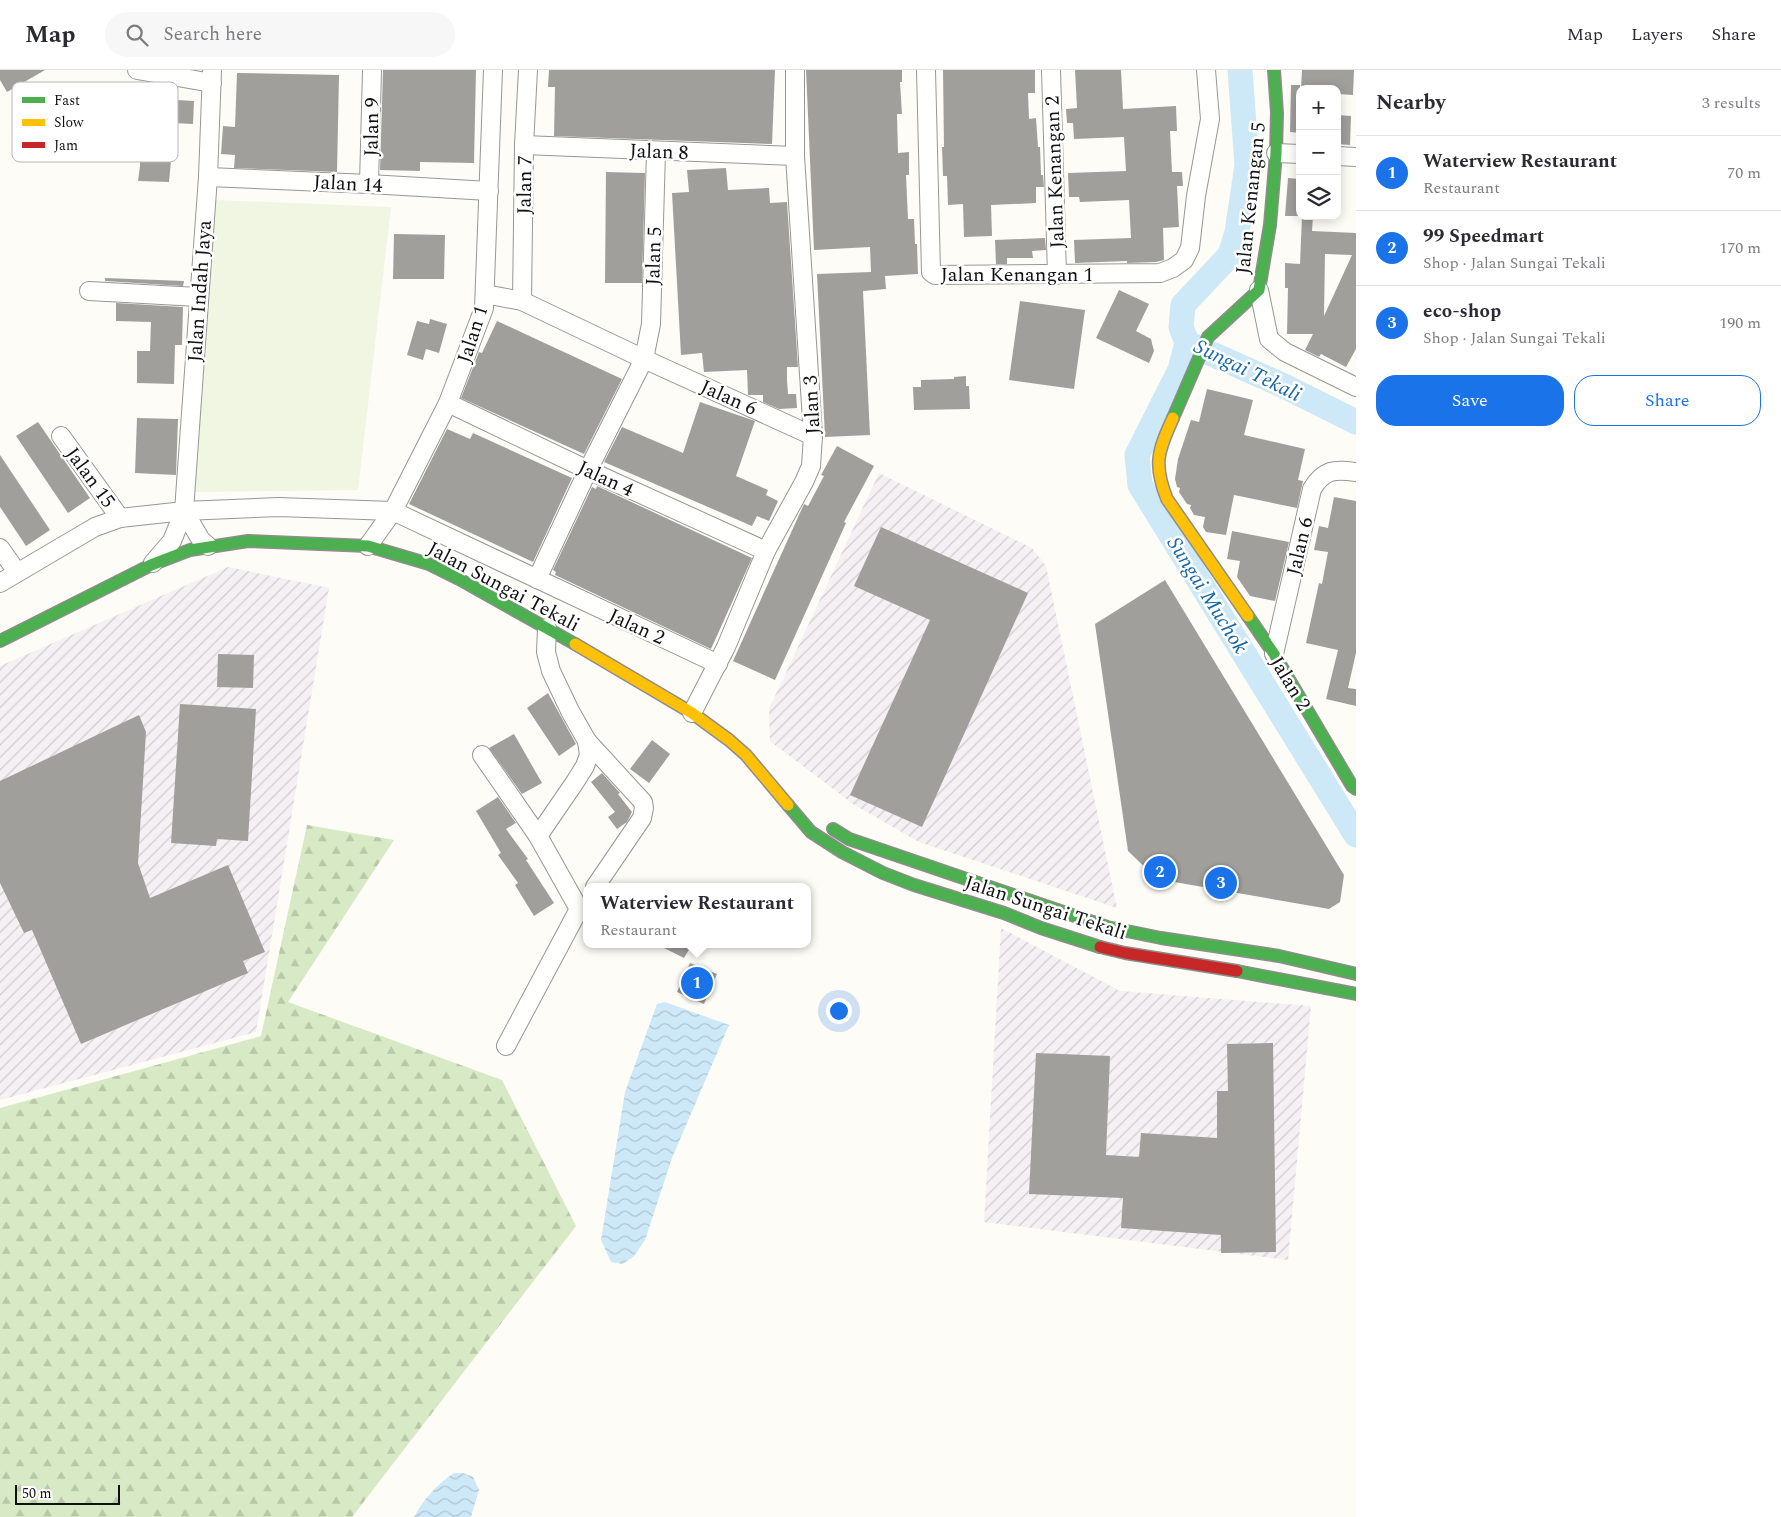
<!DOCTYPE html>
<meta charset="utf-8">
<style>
body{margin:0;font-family:Spectral,serif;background:#f7f7f7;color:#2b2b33}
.controls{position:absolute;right:15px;top:15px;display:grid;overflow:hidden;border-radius:10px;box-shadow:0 2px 12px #0003}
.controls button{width:45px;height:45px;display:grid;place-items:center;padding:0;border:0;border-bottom:1px solid #e1e1e2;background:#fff;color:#2b2b33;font:25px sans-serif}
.scale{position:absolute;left:15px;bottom:12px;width:105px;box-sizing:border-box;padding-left:5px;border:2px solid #111;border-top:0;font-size:14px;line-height:18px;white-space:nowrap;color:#111;-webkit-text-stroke:4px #fff;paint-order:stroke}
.you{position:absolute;left:838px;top:940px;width:18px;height:18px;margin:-12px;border:4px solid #fff;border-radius:50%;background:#1a73e8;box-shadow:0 0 0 8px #1a73e833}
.badge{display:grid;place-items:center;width:32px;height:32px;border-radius:50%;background:#1a73e8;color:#fff;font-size:16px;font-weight:700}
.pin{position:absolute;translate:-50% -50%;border:2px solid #fff;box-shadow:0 1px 5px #0006}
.popup{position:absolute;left:583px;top:813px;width:228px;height:65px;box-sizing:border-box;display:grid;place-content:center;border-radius:10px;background:#fff;filter:drop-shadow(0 1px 4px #0005);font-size:16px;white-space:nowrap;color:#7c7c81}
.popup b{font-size:19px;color:#2b2b33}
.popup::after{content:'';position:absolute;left:50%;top:100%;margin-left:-10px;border:10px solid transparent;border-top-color:#fff}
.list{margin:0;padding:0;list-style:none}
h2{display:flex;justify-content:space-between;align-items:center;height:65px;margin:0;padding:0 20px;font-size:21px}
h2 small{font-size:16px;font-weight:400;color:#7c7c81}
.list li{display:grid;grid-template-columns:32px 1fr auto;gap:15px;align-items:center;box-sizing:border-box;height:75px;padding:0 20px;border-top:1px solid #e1e1e2}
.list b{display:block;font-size:19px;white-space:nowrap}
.list p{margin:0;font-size:16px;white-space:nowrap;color:#7c7c81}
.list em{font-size:16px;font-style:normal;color:#7c7c81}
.actions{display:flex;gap:10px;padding:15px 20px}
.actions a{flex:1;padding:11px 0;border:1px solid #1a73e8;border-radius:20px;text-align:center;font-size:18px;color:#1a73e8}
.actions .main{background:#1a73e8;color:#fff}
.icon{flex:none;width:28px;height:28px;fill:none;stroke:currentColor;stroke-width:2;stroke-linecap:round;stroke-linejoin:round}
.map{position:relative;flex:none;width:1356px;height:1447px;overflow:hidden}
header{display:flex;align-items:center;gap:30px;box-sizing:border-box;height:70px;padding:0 25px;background:#fff;border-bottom:1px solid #e1e1e2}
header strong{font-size:24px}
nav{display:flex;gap:28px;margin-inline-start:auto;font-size:18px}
.search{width:350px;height:45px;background:#f7f7f7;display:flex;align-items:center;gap:12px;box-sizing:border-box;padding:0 18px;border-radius:28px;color:#7c7c81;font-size:19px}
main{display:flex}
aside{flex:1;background:#fff}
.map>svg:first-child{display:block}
</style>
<header>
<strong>Map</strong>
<div class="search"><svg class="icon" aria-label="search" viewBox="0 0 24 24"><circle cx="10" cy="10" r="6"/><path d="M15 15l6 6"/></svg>Search here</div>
<nav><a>Map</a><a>Layers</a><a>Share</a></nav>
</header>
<main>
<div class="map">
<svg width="1356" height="1447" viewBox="0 0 1356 1447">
<defs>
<pattern id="industrial-furrows" width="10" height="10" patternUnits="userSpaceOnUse" patternTransform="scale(1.25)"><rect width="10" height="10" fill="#f5f0f3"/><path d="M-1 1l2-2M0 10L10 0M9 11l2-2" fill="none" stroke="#d1cdcf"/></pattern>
<pattern id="forest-firs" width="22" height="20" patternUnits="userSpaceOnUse" patternTransform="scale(1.25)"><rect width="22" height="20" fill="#d8eac5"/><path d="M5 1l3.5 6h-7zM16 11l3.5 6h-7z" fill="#b8c8a8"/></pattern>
<pattern id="water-waves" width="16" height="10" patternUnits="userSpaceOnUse" patternTransform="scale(1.25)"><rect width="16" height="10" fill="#cde8f7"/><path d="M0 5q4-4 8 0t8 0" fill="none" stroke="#afc6d3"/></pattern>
</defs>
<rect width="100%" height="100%" fill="#fdfcf7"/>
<g fill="url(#industrial-furrows)">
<polygon points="879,403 1032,478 1046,496 1117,838 919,772 853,734 770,671 769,639"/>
<polygon points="228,497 329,518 256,962 0,1030 0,596"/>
<polygon points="1001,858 1120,921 1311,936 1288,1190 984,1152"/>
</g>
<polygon fill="url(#forest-firs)" points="307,755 394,770 288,932 502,1010 576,1156 352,1447 0,1447 0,1038 261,966"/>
<polygon fill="#f0f6e1" points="214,130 391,137 358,420 195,422"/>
<g fill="url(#water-waves)">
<polygon points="665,932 729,955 672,1088 645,1170 634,1186 623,1194 611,1192 601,1170 625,1022 657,934"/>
<path d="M454,1403H463L473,1407L479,1420L471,1447H414C423,1430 437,1414 454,1403Z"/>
</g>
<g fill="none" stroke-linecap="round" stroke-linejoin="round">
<g stroke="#cde8f7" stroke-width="25">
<polyline points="1240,0 1247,95 1237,162 1230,185 1183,235 1181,257 1187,273 1284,316 1356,352"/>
<polyline points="1187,273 1180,300 1137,385 1140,415 1356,765"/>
</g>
</g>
<g fill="#a19f9c" fill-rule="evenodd">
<polygon points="0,0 45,0 7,22 0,10"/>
<polygon points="383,0 476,0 474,93 420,92 420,101 380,100"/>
<polygon points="549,0 775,0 772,74 554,66 555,17 548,17"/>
<polygon points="806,0 902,0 902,12 900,12 902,44 897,44 898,83 909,82 909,105 906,105 908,149 914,149 915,174 917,174 918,204 885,206 886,219 863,221 870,365 825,367 817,204 871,202 870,177 814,180"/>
<polygon points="943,0 1035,0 1035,23 1028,23 1029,49 1036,48 1038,77 1040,77 1041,105 1043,105 1044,117 1036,117 1036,133 991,135 992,166 964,167 963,134 948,135 947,106 943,106 942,77 944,77"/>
<polygon points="1075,0 1121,0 1123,39 1176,36 1177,61 1170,61 1172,102 1182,102 1183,116 1177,116 1179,157 1163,158 1164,190 1156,192 1127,193 1127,191 1075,193 1074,170 1131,168 1129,130 1080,132 1079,127 1069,127 1068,103 1126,101 1124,67 1074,69 1073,53 1067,53 1066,39 1077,38"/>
<polygon points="1302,0 1354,0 1353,25 1337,24 1337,19 1301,19"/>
<polygon points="237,3 339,5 337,102 234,98 235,85 221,84 223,56 235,57"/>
<polygon points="1291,15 1300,15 1300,63 1290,62"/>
<polygon points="178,30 194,31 193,54 174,53 174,80 172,80 169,112 138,111 140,96 139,34 177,35"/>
<polygon points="1337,45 1351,46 1350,75 1337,74"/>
<polygon points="726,98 728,120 769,118 770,133 787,132 798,297 787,297 787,310 788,324 796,324 797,338 779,339 763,332 763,325 748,325 747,300 704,302 702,283 681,285 672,123 689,122 687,100"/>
<polygon points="606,102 645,103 642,213 605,213"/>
<polygon points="1288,108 1300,109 1300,146 1285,146"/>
<path d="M1302,146H1313L1312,161L1356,163V279L1346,297L1321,284L1319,287L1305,280L1313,264H1287L1288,218H1285V193L1300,194ZM1325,184L1352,185L1324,246Z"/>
<polygon points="394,164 445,165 444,209 393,209"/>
<polygon points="1045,168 1046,180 1032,181 1033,188 1007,188 1007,194 996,194 995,170"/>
<polygon points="105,208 184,211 183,216 105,211"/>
<polygon points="1119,220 1149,234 1136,261 1151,269 1154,281 1149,293 1096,268"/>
<polygon points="1020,231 1085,240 1074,319 1009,310"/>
<polygon points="116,233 183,237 182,275 175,275 174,314 137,313 137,281 150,281 151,252 116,251"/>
<polygon points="430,249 447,254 439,283 426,279 423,290 407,285 417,251 429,254"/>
<polygon points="497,251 622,309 584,384 461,328 479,282 482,283"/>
<polygon points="966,306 966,316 969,316 970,339 914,340 913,317 921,317 921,310 954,309 954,307"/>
<polygon points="1207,319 1253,330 1244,365 1305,379 1298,410 1303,411 1297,438 1234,425 1226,465 1206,462 1203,457 1205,447 1194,445 1190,438 1191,435 1187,434 1179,422 1180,418 1177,417 1175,409 1178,389 1191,350 1199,352"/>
<polygon points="700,332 755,351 736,406 768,420 766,425 778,431 769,451 757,446 752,456 604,392 622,357 683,383"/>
<polygon points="137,348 178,349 176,405 135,403"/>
<polygon points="38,352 90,428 68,443 16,366"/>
<polygon points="447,359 470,369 473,363 572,408 533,492 409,434"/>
<polygon points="837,376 874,396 844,452 846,453 775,610 733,591 804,434 808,436 824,406 821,405"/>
<polygon points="0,385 50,460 26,476 0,437"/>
<polygon points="597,416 752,488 711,579 555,505 556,502 553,500 592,417 596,419"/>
<polygon points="1334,427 1356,431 1356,583 1348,618 1356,619 1356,636 1326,629 1338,580 1306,573 1319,513 1322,514 1328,482 1314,480 1319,456 1328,458"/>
<polygon points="881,457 1028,523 922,757 850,725 930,550 854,516"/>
<polygon points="1232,461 1289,472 1275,531 1250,526 1237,507 1240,491 1227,489"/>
<polygon points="1165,510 1344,805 1340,832 1329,839 1157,809 1128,781 1095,554"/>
<polygon points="218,584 254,585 253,618 217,617"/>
<polygon points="548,623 576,674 559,686 527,638"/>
<polygon points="180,634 256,639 248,771 217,769 216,776 171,773"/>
<polygon points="139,645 146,662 138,793 150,828 228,795 265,882 243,891 248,903 81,974 32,860 24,863 0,813 0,711"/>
<polygon points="514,664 542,713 522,724 489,678"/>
<polygon points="652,670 670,684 649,713 630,699"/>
<polygon points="602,703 620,723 618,724 632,742 627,752 617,759 608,747 615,742 591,712"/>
<polygon points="498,727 516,753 506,759 528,789 526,790 554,833 534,846 515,815 518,813 498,785 501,783 476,741"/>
<polygon points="656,874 683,874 690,878 684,888"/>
<polygon points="690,893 717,904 704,934 677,922"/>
<polygon points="1273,973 1276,1182 1221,1183 1221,1165 1121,1158 1123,1128 1029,1124 1036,983 1110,986 1106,1085 1139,1087 1141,1063 1217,1068 1217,1021 1228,1021 1227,974"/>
</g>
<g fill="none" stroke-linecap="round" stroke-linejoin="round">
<defs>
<g id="street">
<polyline points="137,0 212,13"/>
<polyline points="926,0 931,202 935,205 1160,203 1173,198 1184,190 1190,178 1196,126 1210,49 1206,0"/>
<polyline points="1051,0 1057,205"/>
<polyline points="524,75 795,86"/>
<polyline points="1276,83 1300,84"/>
<polyline points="1337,86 1356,87"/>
<polyline points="208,107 369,114 489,121"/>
<polyline points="369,114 372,0"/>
<polyline points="1259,220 1269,269 1285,282 1356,317"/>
<polyline points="89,221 198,227"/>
<polyline points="485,224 522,231 644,289 813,366"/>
<polyline points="522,231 524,75 528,0"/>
<polyline points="448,333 588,400 766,481"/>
<polyline points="61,366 120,448"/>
<polyline points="184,441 208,107 212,0"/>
<polyline points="368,476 393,441 448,333 484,238 493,0"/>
<polyline points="0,478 17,502"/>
<polyline points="153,493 172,471 184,441 201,470 208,476"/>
<polyline points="537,509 588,400 644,289 651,254 656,82"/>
<polyline points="0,513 95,457 120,448 184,441 278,437 393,441 718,594"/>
<path d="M1274,584L1312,419C1324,399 1335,399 1356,402"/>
<polyline points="692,643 726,577 766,481 804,412 811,396 813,366 795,86 795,0"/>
<polyline points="587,671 643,732 644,738 642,748 595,817"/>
<polyline points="482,685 538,766 579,839 506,976"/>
<polyline points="538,766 575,712 585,696 589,685 587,671 570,641 551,601 546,582 547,558"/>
</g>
<g id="fast">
<polyline points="1173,348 1208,267 1259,220 1270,155 1276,83 1277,43 1274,0"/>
<polyline points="1248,546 1274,584 1352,716 1356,719"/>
<polyline points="0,571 151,495 190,480 248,471 368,476 429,494 459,509 575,574"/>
<polyline points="788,735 811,762 842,782 883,803 914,815 1004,843 1041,858 1100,877"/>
<polyline points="833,759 849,769 1107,857 1161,868 1279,886 1356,904"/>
<polyline points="1237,901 1356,924"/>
</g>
<g id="slow">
<path d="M1173,348C1158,381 1153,394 1167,429L1248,546"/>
<polyline points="575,574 692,643 729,670 746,685 788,735"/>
</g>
<polyline id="jam" points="1100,877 1125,883 1237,901"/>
</defs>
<use href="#street" stroke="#979795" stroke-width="20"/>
<use href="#fast" stroke="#8e8d8b" stroke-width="14"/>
<use href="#slow" stroke="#8e8d8b" stroke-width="14"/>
<use href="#jam" stroke="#8e8d8b" stroke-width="14"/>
<use href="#street" stroke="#fffffe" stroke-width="18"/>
<use href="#fast" stroke="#4caf50" stroke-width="11"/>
<use href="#slow" stroke="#ffc107" stroke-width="11"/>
<use href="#jam" stroke="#c62828" stroke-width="11"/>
</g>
<g text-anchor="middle" stroke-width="5" stroke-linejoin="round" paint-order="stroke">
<g font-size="20" fill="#111" stroke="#fff">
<text transform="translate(371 57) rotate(-89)" y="7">Jalan 9</text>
<text transform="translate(659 81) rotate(2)" y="7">Jalan 8</text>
<text transform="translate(1054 102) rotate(-92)" y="7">Jalan Kenangan 2</text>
<text transform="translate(348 113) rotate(3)" y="7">Jalan 14</text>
<text transform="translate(524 115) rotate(-89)" y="7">Jalan 7</text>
<text transform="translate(1250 128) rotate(-84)" y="7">Jalan Kenangan 5</text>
<text transform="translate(653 186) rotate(-88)" y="7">Jalan 5</text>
<text x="1017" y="211">Jalan Kenangan 1</text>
<text transform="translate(199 221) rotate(-86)" y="7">Jalan Indah Jaya</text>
<text transform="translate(472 264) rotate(-72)" y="7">Jalan 1</text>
<text transform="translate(729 327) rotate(24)" y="7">Jalan 6</text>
<text transform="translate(811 335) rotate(-93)" y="7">Jalan 3</text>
<text transform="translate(91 407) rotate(54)" y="7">Jalan 15</text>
<text transform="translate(606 408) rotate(25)" y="7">Jalan 4</text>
<text transform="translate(1299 476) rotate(-77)" y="7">Jalan 6</text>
<text transform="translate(504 516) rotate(28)" y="7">Jalan Sungai Tekali</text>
<text transform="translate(637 556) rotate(25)" y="7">Jalan 2</text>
<text transform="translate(1291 613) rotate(59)" y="7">Jalan 2</text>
<text transform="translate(1046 837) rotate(18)" y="7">Jalan Sungai Tekali</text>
</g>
<g font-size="21" font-style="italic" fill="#1768a6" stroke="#fff">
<text transform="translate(1248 300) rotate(26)" y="7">Sungai Tekali</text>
<text transform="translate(1208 525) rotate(58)" y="7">Sungai Muchok</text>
</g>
</g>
<rect x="12" y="12" width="166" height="80" rx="8" fill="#fff" stroke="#b8b8b8" stroke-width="1"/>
<rect x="22" y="27" width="23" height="6" fill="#4caf50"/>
<rect x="22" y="49" width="23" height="7" fill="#ffc107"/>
<rect x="22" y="72" width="23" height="6" fill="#c62828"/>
<g font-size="14" fill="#111">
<text x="54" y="35">Fast</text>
<text x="54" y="57">Slow</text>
<text x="54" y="80">Jam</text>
</g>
</svg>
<div class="controls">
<button>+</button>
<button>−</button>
<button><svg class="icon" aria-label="layers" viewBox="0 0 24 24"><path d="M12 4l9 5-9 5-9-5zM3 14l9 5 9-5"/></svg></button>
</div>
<div class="scale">50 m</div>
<div class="you"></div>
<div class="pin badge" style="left:697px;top:913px">1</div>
<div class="popup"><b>Waterview Restaurant</b>Restaurant</div>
<div class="pin badge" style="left:1160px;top:802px">2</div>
<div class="pin badge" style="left:1221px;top:813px">3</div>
</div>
<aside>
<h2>Nearby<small>3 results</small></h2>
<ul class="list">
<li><span class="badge">1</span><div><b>Waterview Restaurant</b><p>Restaurant</p></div><em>70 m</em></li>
<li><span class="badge">2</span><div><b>99 Speedmart</b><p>Shop · Jalan Sungai Tekali</p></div><em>170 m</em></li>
<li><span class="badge">3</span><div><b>eco-shop</b><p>Shop · Jalan Sungai Tekali</p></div><em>190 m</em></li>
</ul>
<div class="actions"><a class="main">Save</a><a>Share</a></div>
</aside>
</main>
